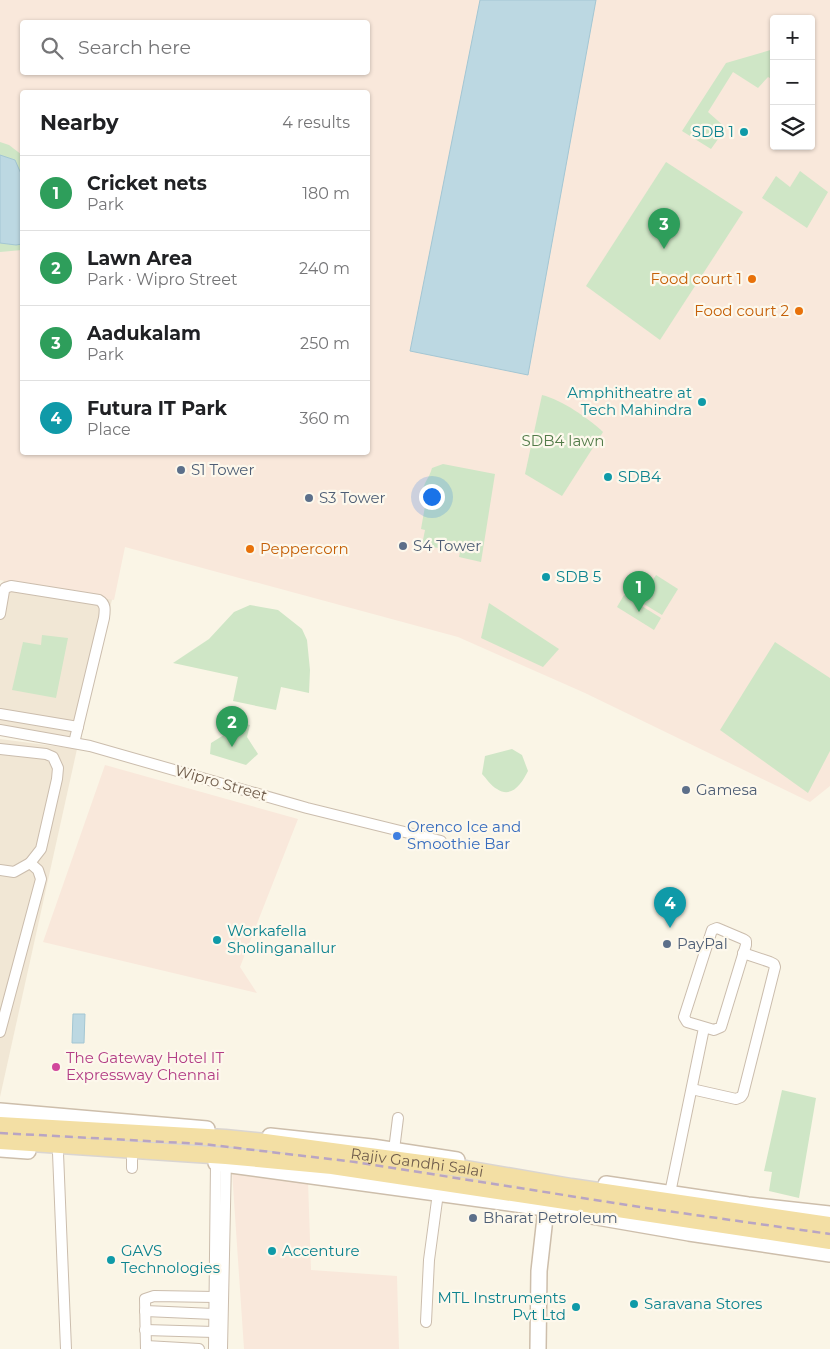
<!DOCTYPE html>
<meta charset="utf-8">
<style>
body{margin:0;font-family:Montserrat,sans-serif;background:#f2f2f2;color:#202124}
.controls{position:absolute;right:15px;top:15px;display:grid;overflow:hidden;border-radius:5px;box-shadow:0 1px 4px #0004}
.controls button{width:45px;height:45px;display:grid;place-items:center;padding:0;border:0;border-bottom:1px solid #e0e0e0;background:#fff;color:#202124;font:25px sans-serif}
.you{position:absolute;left:431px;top:496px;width:18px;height:18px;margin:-12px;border:4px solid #fff;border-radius:50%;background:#1a73e8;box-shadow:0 0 0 8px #1a73e833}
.badge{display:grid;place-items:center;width:32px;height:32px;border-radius:50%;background:#db2777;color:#fff;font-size:16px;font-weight:700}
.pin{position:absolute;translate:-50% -41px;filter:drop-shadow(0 1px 2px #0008)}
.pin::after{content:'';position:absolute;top:26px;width:18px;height:15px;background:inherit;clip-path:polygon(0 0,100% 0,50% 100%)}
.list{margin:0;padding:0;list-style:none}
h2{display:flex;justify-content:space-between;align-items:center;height:65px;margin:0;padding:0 20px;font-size:21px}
h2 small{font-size:16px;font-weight:400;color:#757577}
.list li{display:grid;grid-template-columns:32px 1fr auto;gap:15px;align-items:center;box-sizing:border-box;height:75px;padding:0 20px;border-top:1px solid #e0e0e0}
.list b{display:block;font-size:19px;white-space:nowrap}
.list p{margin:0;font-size:16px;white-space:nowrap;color:#757577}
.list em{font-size:16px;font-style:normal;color:#757577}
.icon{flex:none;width:28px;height:28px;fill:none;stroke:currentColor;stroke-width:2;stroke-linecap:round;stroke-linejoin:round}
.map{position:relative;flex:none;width:830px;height:1349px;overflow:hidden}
.search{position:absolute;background:#fff;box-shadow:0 1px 4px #0004;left:20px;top:20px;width:350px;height:55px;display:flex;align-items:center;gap:12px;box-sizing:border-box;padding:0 18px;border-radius:5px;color:#757577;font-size:19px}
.panel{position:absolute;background:#fff;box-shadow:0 1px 4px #0004;left:20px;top:90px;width:350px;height:365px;border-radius:5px}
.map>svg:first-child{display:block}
</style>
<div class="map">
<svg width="830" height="1349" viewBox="0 0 830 1349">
<rect width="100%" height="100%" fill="#faf5e6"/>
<g fill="#f1e7d5">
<polygon points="5,573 114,592 77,737 0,728 0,600"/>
<polygon points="0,739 77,749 0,1097"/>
</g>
<g fill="#f9e8db" fill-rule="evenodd">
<path d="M0,0H830V786L810,802L585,693L458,637L125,547L114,600L0,580ZM774,19H811V146H774ZM22,22H368V72H22ZM22,92H368V452H22Z"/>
<polygon points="105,765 298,819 240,967 257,993 43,942"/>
<polygon points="232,1171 308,1181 311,1270 397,1276 399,1349 244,1349"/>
</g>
<g fill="#cfe6c6">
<polygon points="774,49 774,80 768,77 758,88 733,72 708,112 726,128 711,149 682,131 726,63"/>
<polygon points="0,142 9,145 22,155 22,250 0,252"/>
<polygon points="666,162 743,212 660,340 586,286"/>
<polygon points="800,171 828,192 807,228 762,198 776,176 790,187"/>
<path d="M542,395C562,400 588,418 603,432L562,496L525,474Z"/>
<path d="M443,464L495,474L481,562L459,557L460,552L422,545L425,530L421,529L427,495L422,494C424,481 429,479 432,468Z"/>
<polygon points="656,575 678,589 662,615 639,601"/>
<polygon points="624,595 661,618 654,630 617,607"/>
<polygon points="489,603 559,649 543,667 481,638"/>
<polygon points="250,605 278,610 302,629 307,640 310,670 309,693 281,687 276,710 233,701 238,677 173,663 209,639 234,612"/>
<polygon points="42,635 68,638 56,698 12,690 23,642 41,645"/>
<polygon points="775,642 830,678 830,751 808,793 720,730"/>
<polygon points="236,722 250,725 247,737 258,754 246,765 210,754 211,743 232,730"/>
<path d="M512,749L522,755L528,771C522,783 512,799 497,789C491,786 486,778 482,774L485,756Z"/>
<polygon points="782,1090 816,1098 799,1198 769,1191 772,1172 764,1171"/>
</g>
<g fill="#bcd8e2" stroke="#a3c6d3">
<polygon points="480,0 596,0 528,375 410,351"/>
<polygon points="0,155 15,160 22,176 22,244 16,245 0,243"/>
<polygon points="73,1014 85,1014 84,1043 72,1043"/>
</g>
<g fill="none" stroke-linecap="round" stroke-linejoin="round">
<defs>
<g id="street">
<path d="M0,614L4,591L5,588L11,586L99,600C106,604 105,610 104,618L74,743"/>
<polyline points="0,714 78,727"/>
<polyline points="0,730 90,746 307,808 441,841"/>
<polyline points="0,749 46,754 53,757 58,768 57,779 41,849 30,863 14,872 0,870"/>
<polygon points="717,928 743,939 746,941 746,945 721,1027 714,1030 687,1022 684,1017 712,930"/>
<polyline points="0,1032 41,879 38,870 30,863"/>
<polyline points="696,1090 736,1099 741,1097 743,1094 775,967 774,964 770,962 743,953"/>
<polyline points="394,1150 398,1118"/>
<polyline points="58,1153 66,1349"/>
<polyline points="132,1158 132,1168"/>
<polyline points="670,1193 704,1028"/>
<polyline points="145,1311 214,1314"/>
<polyline points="426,1322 429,1260 438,1193"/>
<polyline points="145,1330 214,1332"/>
<polyline points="146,1346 199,1349"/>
<polyline points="146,1349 145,1299 154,1296 215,1297"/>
<polyline points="214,1349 216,1163"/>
<polyline points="222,1349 226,1159"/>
</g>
<g id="secondary">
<polyline points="0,1111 207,1129"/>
<polyline points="270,1136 372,1147 457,1160"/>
<polyline points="0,1149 28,1151"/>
<polyline points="216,1163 545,1208 689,1233 830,1254"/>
<polyline points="606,1184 748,1205 830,1214"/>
<polyline points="538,1349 539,1271 547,1200"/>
</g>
<g id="primary">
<path id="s1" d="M0,1125L225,1138L265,1142L466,1169L571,1187L830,1225"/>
<polyline points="0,1141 226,1156 332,1166 830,1241"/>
</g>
</defs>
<use href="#street" stroke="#cbbdad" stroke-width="12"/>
<use href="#secondary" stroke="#cdbeab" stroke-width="18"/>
<use href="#primary" stroke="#dad5d1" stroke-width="19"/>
<use href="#street" stroke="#fff" stroke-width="10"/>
<use href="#secondary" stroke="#fff" stroke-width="15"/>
<use href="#primary" stroke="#f3dfa4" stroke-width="16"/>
<polyline stroke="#b9a5c3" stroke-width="2.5" stroke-dasharray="8 5" stroke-linecap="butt" points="0,1133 203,1144 355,1162 646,1208 830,1234"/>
</g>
<g fill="#0f9aa8" stroke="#fdf8ec" stroke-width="2">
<circle cx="744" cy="132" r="5"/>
<circle cx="702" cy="402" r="5"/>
<circle cx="608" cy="477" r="5"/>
<circle cx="546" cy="577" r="5"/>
<circle cx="217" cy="940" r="5"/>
<circle cx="272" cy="1251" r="5"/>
<circle cx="111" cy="1260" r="5"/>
<circle cx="634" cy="1304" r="5"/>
<circle cx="576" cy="1307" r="5"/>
</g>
<g fill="#e8710a" stroke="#fdf8ec" stroke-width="2">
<circle cx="752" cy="279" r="5"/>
<circle cx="799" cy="311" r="5"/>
<circle cx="250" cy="549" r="5"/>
</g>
<g fill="#5c6f8a" stroke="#fdf8ec" stroke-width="2">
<circle cx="181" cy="470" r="5"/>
<circle cx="309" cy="498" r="5"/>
<circle cx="403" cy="546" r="5"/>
<circle cx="686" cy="790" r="5"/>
<circle cx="667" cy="944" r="5"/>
<circle cx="473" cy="1218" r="5"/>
</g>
<circle fill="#3f7fe0" stroke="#fdf8ec" stroke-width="2" cx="397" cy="836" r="5"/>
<circle fill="#d1479c" stroke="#fdf8ec" stroke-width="2" cx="56" cy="1067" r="5"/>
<g text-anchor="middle" stroke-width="4.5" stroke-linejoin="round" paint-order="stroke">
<g font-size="15" fill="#0d838f" stroke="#fdf8ec" text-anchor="start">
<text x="734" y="137" text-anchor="end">SDB 1</text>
<text x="692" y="398" text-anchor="end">Amphitheatre at<tspan x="692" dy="17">Tech Mahindra</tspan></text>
<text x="618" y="482">SDB4</text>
<text x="556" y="582">SDB 5</text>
<text x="227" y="936">Workafella<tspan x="227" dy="17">Sholinganallur</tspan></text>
<text x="121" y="1256">GAVS<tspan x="121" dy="17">Technologies</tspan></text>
<text x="282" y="1256">Accenture</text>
<text x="566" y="1303" text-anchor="end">MTL Instruments<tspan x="566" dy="17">Pvt Ltd</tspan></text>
<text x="644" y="1309">Saravana Stores</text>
</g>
<g font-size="15" fill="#c56008" stroke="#fdf8ec" text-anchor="end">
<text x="742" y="284">Food court 1</text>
<text x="789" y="316">Food court 2</text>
<text x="260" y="554" text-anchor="start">Peppercorn</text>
</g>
<g font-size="15" fill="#527b49" stroke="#fdf8ec">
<text x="563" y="446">SDB4 lawn</text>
</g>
<g font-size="15" fill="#4e5e75" stroke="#fdf8ec" text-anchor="start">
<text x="191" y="475">S1 Tower</text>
<text x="319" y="503">S3 Tower</text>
<text x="413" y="551">S4 Tower</text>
<text x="696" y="795">Gamesa</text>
<text x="677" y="949">PayPal</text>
<text x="483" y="1223">Bharat Petroleum</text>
</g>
<g font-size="15" fill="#715e4d" stroke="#fdf8ec">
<text transform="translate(221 783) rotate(16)" y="5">Wipro Street</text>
<text dy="5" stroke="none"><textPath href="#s1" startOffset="419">Rajiv Gandhi Salai</textPath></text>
</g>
<g font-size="15" fill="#366cbe" stroke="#fdf8ec" text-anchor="start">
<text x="407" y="832">Orenco Ice and<tspan x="407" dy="17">Smoothie Bar</tspan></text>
</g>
<g font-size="15" fill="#b23c85" stroke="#fdf8ec" text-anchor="start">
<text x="66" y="1063">The Gateway Hotel IT<tspan x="66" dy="17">Expressway Chennai</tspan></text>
</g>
</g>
</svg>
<div class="controls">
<button>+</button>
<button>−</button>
<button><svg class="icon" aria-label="layers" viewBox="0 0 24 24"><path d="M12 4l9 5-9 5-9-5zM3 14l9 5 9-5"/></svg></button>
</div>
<div class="you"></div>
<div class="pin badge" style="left:639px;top:612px;background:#2e9e5b">1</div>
<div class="pin badge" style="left:232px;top:747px;background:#2e9e5b">2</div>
<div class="pin badge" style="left:664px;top:249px;background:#2e9e5b">3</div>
<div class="pin badge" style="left:670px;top:928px;background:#0f9aa8">4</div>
<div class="search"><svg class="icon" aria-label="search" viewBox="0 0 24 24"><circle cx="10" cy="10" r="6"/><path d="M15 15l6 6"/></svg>Search here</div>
<section class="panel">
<h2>Nearby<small>4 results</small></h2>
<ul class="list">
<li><span class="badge" style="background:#2e9e5b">1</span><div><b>Cricket nets</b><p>Park</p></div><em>180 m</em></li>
<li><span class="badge" style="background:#2e9e5b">2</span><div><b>Lawn Area</b><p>Park · Wipro Street</p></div><em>240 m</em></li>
<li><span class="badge" style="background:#2e9e5b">3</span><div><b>Aadukalam</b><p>Park</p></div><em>250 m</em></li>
<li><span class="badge" style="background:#0f9aa8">4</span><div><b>Futura IT Park</b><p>Place</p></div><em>360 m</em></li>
</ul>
</section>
</div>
